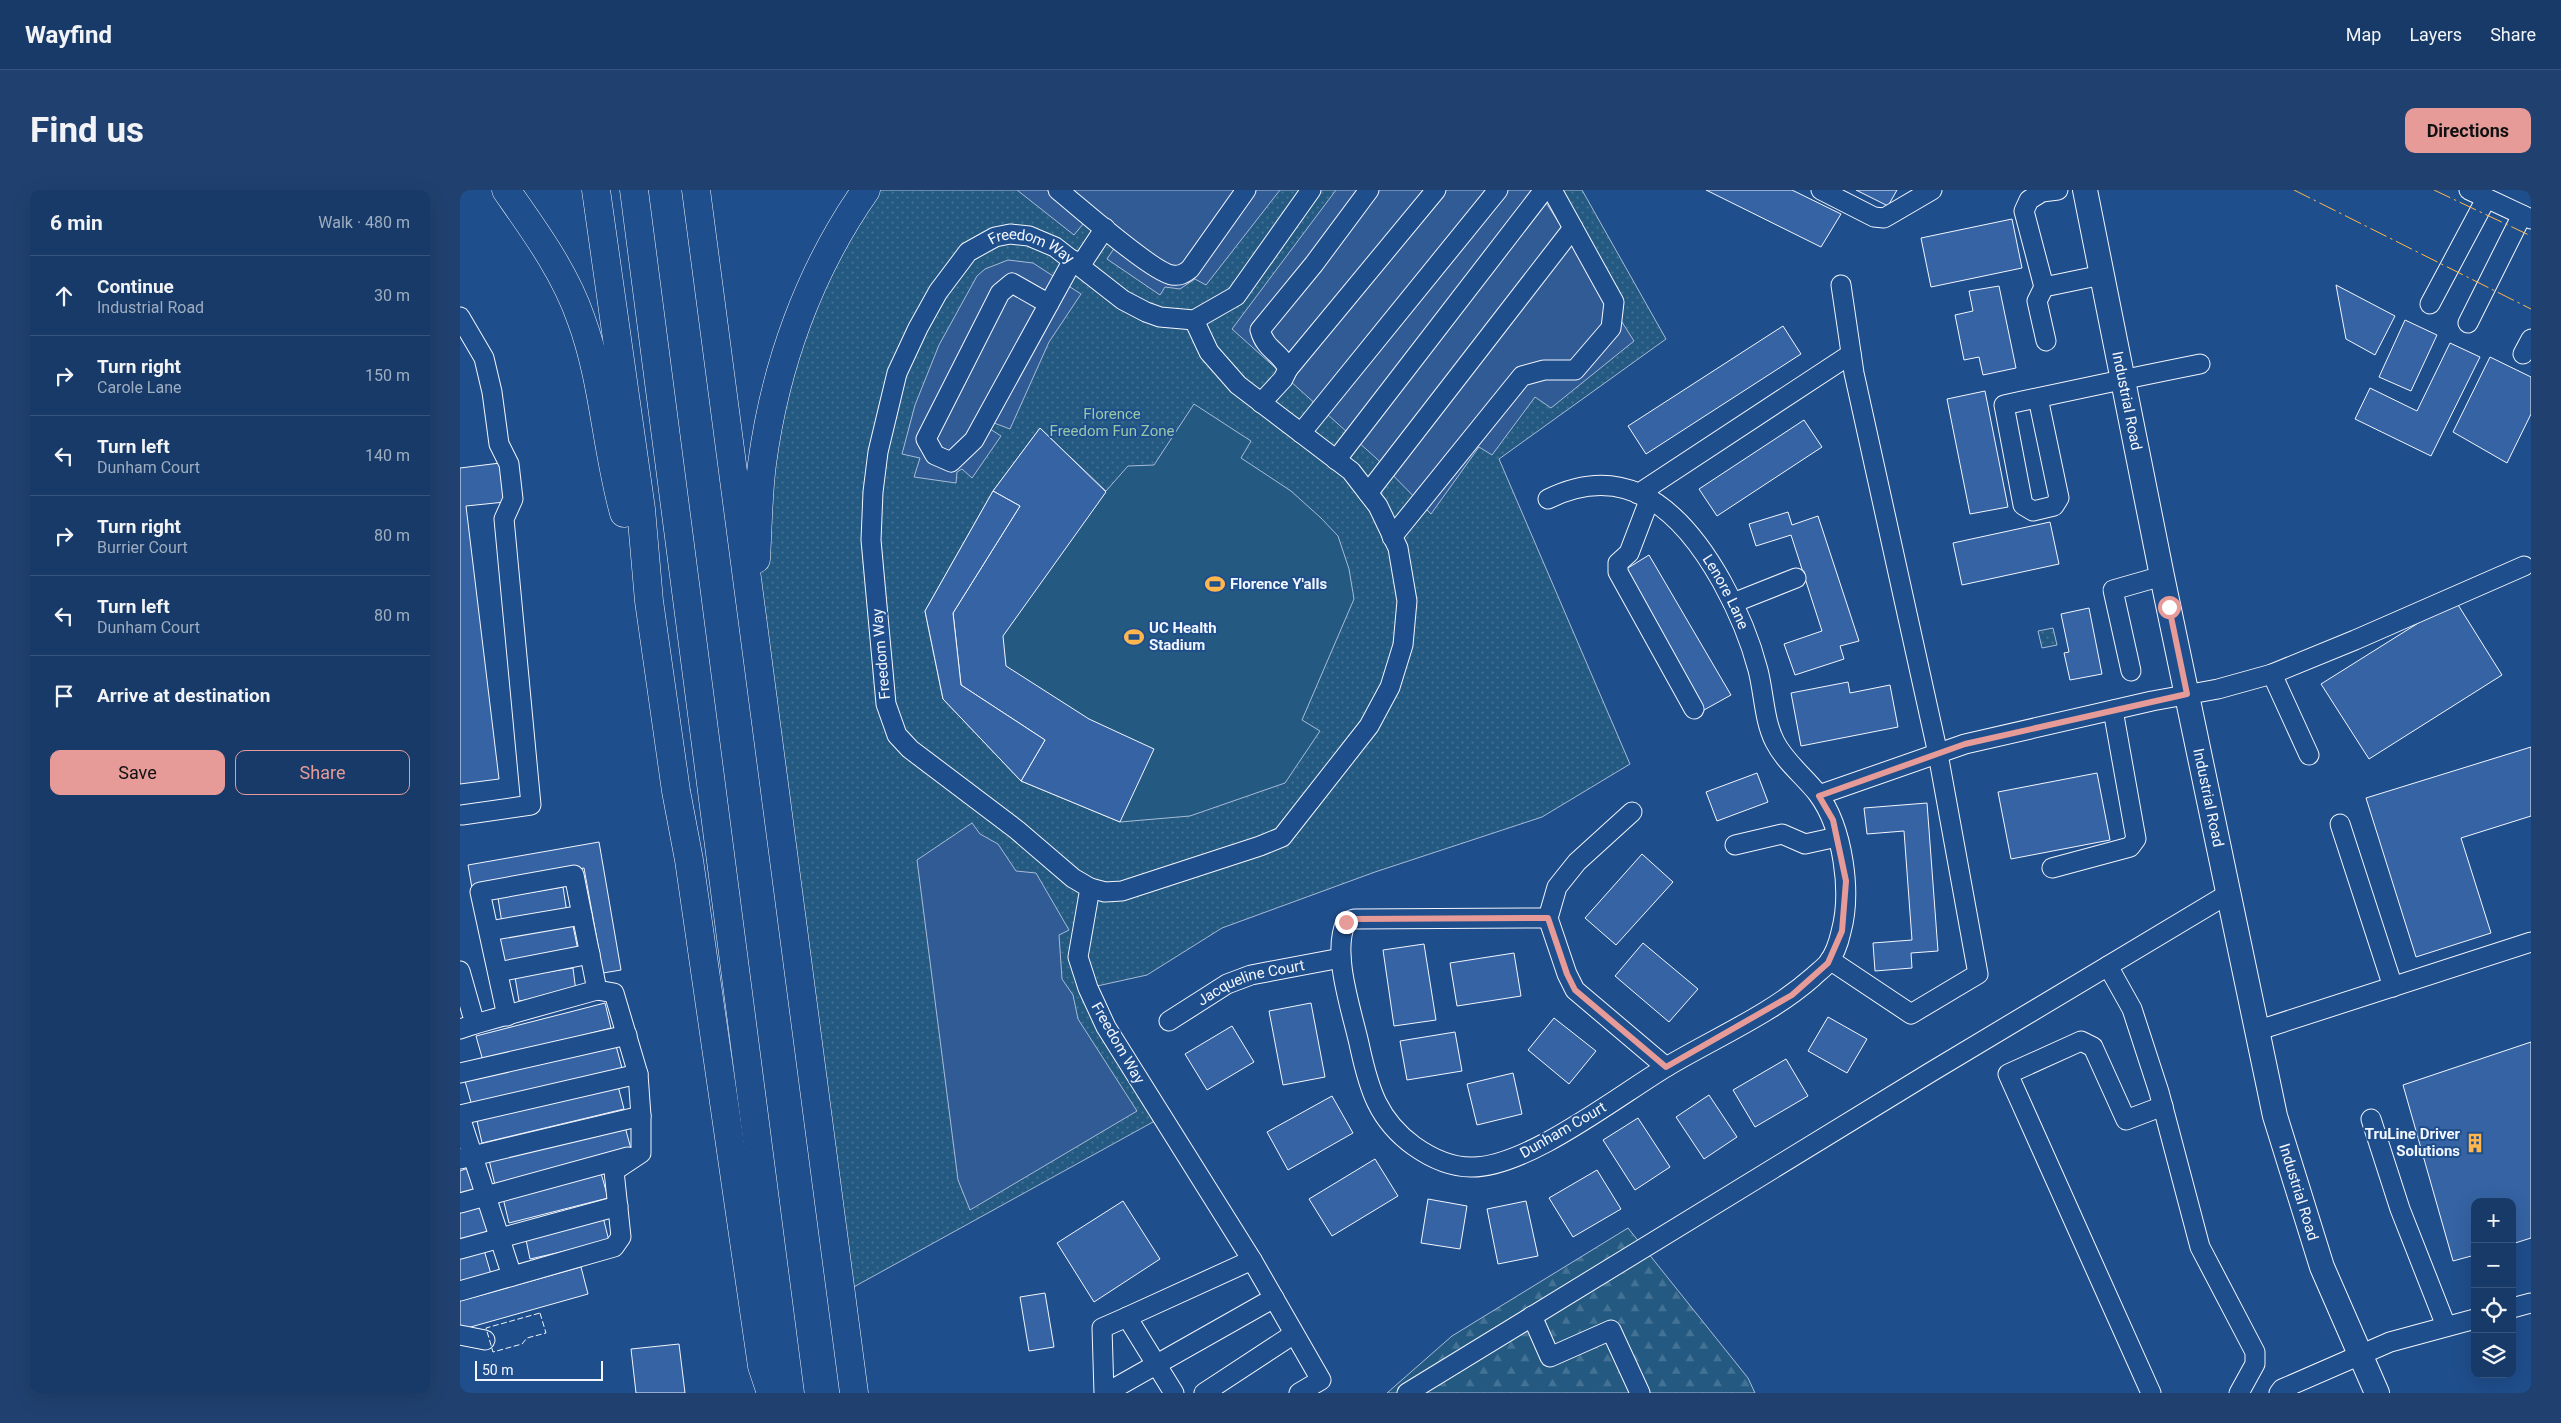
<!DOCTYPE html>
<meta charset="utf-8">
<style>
body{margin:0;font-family:Roboto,sans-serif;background:#20416f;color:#f1f3f6}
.controls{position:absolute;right:15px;bottom:15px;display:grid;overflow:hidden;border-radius:10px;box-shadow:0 5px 20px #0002}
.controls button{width:45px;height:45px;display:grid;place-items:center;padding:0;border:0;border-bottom:1px solid #36547d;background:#173a69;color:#f1f3f6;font:25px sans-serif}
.scale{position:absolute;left:15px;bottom:12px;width:128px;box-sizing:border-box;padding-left:5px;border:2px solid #f2f6ff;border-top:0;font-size:14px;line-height:18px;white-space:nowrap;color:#f2f6ff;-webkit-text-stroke:4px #1f4e8c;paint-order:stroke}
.stop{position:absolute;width:15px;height:15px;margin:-11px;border:4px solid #e69b98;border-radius:50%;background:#fff}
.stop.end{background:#e69b98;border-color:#fff;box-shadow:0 1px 5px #0008}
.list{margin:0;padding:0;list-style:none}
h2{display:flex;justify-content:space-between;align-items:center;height:65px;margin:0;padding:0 20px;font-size:21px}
h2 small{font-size:16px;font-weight:400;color:#9eadc0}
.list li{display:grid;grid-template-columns:32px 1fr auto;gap:15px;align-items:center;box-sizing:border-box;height:80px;padding:0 20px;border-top:1px solid #36547d}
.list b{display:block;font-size:19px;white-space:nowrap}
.list p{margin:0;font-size:16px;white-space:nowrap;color:#9eadc0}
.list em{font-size:16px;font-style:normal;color:#9eadc0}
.actions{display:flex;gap:10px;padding:15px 20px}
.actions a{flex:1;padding:11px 0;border:1px solid #e69b98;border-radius:10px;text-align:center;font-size:18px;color:#e69b98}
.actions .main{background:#e69b98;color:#111}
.icon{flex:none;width:28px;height:28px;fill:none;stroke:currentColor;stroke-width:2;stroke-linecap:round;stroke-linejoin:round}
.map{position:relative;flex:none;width:2071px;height:1203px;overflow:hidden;border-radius:10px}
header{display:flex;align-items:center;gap:30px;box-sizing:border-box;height:70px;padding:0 25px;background:#173a69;border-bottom:1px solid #36547d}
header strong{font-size:24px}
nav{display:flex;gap:28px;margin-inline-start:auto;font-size:18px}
.intro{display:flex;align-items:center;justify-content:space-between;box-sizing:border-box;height:120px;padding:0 30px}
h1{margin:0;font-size:35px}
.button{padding:12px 22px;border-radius:10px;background:#e69b98;color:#111;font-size:18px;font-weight:700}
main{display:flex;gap:30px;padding:0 30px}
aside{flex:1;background:#173a69;border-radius:10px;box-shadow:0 5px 20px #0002}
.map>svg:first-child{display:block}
</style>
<header>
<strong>Wayfind</strong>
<nav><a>Map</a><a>Layers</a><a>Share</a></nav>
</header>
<div class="intro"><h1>Find us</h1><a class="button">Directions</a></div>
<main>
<aside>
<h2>6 min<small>Walk · 480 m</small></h2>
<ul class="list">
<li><svg class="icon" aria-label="ahead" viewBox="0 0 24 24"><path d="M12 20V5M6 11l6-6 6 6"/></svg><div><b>Continue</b><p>Industrial Road</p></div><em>30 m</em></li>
<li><svg class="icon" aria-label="right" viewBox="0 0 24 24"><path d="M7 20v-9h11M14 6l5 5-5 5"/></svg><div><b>Turn right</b><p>Carole Lane</p></div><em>150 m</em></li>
<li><svg class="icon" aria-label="left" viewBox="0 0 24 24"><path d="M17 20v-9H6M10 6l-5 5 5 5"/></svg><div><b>Turn left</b><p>Dunham Court</p></div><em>140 m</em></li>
<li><svg class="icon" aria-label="right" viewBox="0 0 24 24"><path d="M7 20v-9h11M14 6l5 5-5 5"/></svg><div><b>Turn right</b><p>Burrier Court</p></div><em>80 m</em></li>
<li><svg class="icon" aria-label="left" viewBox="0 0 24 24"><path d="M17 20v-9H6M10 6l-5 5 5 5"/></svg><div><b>Turn left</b><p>Dunham Court</p></div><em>80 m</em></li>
<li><svg class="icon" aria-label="arrive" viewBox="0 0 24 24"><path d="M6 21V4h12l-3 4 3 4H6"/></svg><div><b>Arrive at destination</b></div></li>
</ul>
<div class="actions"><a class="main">Save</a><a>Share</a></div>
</aside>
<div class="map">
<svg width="2071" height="1203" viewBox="0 0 2071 1203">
<defs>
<pattern id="grass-dots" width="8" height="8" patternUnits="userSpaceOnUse" patternTransform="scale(1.25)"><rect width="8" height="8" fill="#245a82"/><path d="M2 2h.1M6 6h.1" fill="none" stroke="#447295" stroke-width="1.8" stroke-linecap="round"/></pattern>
<pattern id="forest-firs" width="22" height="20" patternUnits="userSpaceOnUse" patternTransform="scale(1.25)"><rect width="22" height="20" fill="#245a82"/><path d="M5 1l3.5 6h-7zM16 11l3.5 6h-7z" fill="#447295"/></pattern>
</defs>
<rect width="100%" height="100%" fill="#1f4e8c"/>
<g fill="url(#grass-dots)" stroke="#a8bbd7">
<polygon points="406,0 1122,0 1206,149 1039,269 1170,574 1082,627 915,682 762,738 687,785 628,798 702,927 381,1104 292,432 309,233"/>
<polygon points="1593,438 1597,455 1582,458 1578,441"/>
</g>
<polygon fill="url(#forest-firs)" stroke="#a8bbd7" points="1168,1038 1288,1188 1295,1203 927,1203 992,1146"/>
<polygon fill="#245a82" stroke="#a8bbd7" points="734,214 791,251 781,268 831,301 861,328 878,346 889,379 894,409 842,530 860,541 825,593 730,626 660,632 561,591 483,509 465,421 533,301 580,238 646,301 668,276 694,275"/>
<g fill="#305b95" stroke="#a8bbd7">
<polygon points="557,0 820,0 746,95 735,89 720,99 705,97 700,105 647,69 655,57 623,34 614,45"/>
<polygon points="876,0 1078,0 1174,151 1091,218 1075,207 1032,265 1019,257 971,324 916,268 772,139"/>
<polygon points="548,70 573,73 621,104 589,152 550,239 534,233 530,239 541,246 512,288 502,279 497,282 496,293 454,287 460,268 442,264 455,215 479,155 517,86 525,79"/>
<polygon points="512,633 520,644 538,654 556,681 576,683 609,740 599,745 602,789 613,805 618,829 677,921 510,1020 498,990 457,670"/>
</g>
<g fill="#3563a3" stroke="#f2f6ff">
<polygon points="1246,0 1332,0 1381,24 1361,57"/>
<polygon points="1396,0 1437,0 1428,16"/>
<polygon points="1552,29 1562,78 1471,97 1461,48"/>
<polygon points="1876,95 1935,126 1915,165 1886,149"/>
<polygon points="1539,96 1556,178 1523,185 1519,167 1504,170 1495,125 1513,121 1509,101"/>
<polygon points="1945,130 1977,145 1951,201 1919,187"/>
<polygon points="1323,136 1341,164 1186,264 1168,236"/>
<polygon points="1990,153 2020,167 1971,266 1895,229 1910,198 1957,221"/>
<polygon points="2030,167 2071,187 2071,224 2047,273 1993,242"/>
<polygon points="1525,201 1548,317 1510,324 1487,209"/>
<polygon points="1344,230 1362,257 1257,326 1239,299"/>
<polygon points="580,238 646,302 543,446 546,476 629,529 694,559 660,632 561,591 585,550 501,495 493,423 560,316 533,301"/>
<polygon points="40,273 45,312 6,316 39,589 0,594 0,278"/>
<polygon points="533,301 560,316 493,423 501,495 585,550 561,591 483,509 465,421"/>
<polygon points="1328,322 1332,335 1358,326 1399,451 1380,456 1384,469 1335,485 1324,454 1362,441 1331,345 1296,356 1289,334"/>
<polygon points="1590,332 1599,374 1502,395 1493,353"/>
<polygon points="1189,365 1271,505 1244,520 1163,381"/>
<polygon points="1995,410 2042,485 1909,569 1861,494"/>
<polygon points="1629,418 1642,484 1610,490 1604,463 1609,462 1601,424"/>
<polygon points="1388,492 1390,503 1430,495 1438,537 1341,556 1331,503"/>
<polygon points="2071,557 2071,626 2001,648 2031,743 1956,767 1906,608"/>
<polygon points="1297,583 1308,612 1257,631 1246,602"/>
<polygon points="1637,583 1650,650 1551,669 1538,602"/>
<polygon points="1467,613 1478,761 1451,763 1452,778 1415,781 1413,753 1452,750 1444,641 1407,644 1404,618"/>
<polygon points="139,652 161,780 143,783 124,678 12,698 8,675"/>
<polygon points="1182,664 1213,692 1156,755 1125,728"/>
<polygon points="103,697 107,723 42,733 38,708"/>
<polygon points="113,736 118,760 43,773 39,748"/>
<polygon points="1183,753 1238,799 1209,832 1155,786"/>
<polygon points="964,754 976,830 934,836 923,760"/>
<polygon points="1054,763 1061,806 997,816 990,773"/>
<polygon points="113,778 116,802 59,811 55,787"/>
<polygon points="145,813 151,838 23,871 16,846"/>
<polygon points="851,813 865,887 823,895 809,821"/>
<polygon points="1368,827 1407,849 1387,883 1348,861"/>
<polygon points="1094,828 1136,861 1109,894 1068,860"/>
<polygon points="772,836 794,872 747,900 725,864"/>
<polygon points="995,842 1002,881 947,890 940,851"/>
<polygon points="155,852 162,878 12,916 5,891"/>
<polygon points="2071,852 2071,1048 2052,1054 2052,1012 2015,1012 2015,1065 1993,1071 1943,895"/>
<polygon points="1326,869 1348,906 1295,937 1273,900"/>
<polygon points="1053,883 1062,924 1017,935 1007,894"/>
<polygon points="158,896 164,919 22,953 17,931"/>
<polygon points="1249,905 1277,947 1244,969 1216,927"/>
<polygon points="872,906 893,943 828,980 807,942"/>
<polygon points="1178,928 1210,977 1175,1000 1143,950"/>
<polygon points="164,933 171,959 35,995 29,970"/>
<polygon points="915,969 938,1006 872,1046 849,1009"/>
<polygon points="8,978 15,1001 0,1005 0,981"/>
<polygon points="1137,980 1161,1019 1113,1047 1089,1008"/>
<polygon points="141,983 148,1008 49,1033 43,1008"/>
<polygon points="968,1009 1007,1016 1000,1059 961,1053"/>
<polygon points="663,1011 700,1069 634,1112 597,1053"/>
<polygon points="1066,1011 1078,1066 1038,1074 1027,1019"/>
<polygon points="22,1016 29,1041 0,1050 0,1023"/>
<polygon points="143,1027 149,1051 70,1069 65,1045"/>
<polygon points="24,1060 31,1084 0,1093 0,1066"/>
<polygon points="121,1077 128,1104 0,1140 0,1111"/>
<polygon points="585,1103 594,1157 569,1161 560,1107"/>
<polygon points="219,1154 225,1203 176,1203 171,1159"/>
</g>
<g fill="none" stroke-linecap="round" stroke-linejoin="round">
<defs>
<g id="minor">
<path d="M598,0C618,16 692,82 712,85C720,86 724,84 730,79L786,0"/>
<polyline points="1361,0 1414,27 1424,28 1431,24 1472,0"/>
<polyline points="2009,0 2071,29"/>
<polyline points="620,76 645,38"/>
<polyline points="1584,97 1564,21 1569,10 1582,2 1598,0"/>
<polyline points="589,114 552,93 540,103 466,249 475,265 491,272 514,250 613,70"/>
<polyline points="1970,114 2026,9"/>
<polyline points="0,127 24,168 32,202 39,254 49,274 53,309 44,329 71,615 2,625"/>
<polyline points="2008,133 2062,25"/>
<polyline points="1586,151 1577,111 1584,97 1642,85"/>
<polyline points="2063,164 2071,149"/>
<polyline points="828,179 976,0"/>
<path d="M1578,208L1599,308L1594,316L1573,321L1563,315L1544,215C1609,201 1674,187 1740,174"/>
<path d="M801,213L823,189L828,179C820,161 806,161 800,140L854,74L909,0"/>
<polyline points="841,243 1038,0"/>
<polyline points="876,270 1084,0"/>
<polyline points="908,303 1113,38"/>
<polyline points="1178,304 1391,164"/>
<polyline points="1190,308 1169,363 1158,373 1158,382 1234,519"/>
<path id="s1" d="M1088,309C1169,269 1224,324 1262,392C1277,419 1290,449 1298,480C1304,503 1304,531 1315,552C1325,572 1345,587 1358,604C1383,638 1392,702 1381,742C1379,751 1374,765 1368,773C1364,778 1358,782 1353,787C1311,824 1257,847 1208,876C1159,905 1067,978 1011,977C990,977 971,968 954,956C918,930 909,899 900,858C893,824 871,764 886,732L894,729L1088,728"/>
<polyline points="932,347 1062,186 1084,180 1115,180 1151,138 1154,112 1092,0"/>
<polyline points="1273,413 1336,388"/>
<polyline points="1671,481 1653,400 1702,386"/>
<polyline points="1812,484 1849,565"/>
<polyline points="1359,605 1505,554 1692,511 1758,499 1812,484 1895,450 2064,376"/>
<polyline points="1880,634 1933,797"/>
<polyline points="1275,655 1322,644 1345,654 1377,647"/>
<polyline points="1592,678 1670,657 1676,649 1653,520"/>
<polyline points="630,698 645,702 662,701 800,656 822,647 909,536 930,497 943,455 947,411 938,358 918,316 891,281 778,195 749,162 734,130"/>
<polyline points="1088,728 1107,784 1115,800 1206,877"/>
<polyline points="1088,728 1097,697 1117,672 1172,622"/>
<polyline points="29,741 122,725"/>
<polyline points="1370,770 1451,824 1518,784 1478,564 1394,183 1381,95"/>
<polyline points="1648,776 1672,819 1699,902 1740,1057 1795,1162 1795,1174 1779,1203"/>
<polyline points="0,781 15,834 0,839"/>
<polyline points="38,782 130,764"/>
<path id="s2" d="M709,831L767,794L791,785L881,768"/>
<polyline points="15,834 137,800"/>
<polyline points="1796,841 2071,752"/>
<polyline points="0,883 167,845"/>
<polyline points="0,925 178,884"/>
<polyline points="0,927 52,1086"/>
<polyline points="1911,929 1940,1019 1986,1136"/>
<polyline points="0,969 181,926"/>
<polyline points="0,1013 168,967"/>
<polyline points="0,1059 158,1016"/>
<polyline points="0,1101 154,1057 161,1047 154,981 181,963 181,926 178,884 154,803 137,800 114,685 20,702 47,826"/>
<polyline points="2052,1118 2071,1113"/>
<polyline points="1072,1126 1090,1167 1151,1140 1180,1203"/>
<polyline points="0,1145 25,1150"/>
<polyline points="644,1203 642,1138 667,1127"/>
<polyline points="646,1203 814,1108"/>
<polyline points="714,1203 667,1127 792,1070"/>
<polyline points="744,1203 834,1144"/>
<path id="s3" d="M839,1203L861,1190L792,1070L646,837L628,798L618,767L630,698L613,688L557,640L450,559L437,545L426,514L411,350L413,302L418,262L437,183L458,138L478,102L508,62L535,47L550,44L569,46L595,57L663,110L686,122L700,127L734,130L776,106L851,0"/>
<polyline points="947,1203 1471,882 1768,704"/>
<polyline points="1691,1203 1548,884 1621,851 1633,857 1666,930 1703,916"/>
<polyline points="1819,1203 1822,1199 1930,1152 2015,1129"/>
</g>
<g id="major">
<path id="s4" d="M1625,0L1702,386L1815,926L1862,1077L1917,1203"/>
</g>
<g id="highway">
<path d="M46,0C74,40 105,82 121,129C144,191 146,259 164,323"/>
<polyline points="136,0 181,319 189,411 216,601 229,670 302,1176 311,1203"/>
<polyline points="174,0 330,1203"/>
<polyline points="236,0 394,1203"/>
<path d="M296,369C298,337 298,305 302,274C315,176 349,81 406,0"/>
</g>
</defs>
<use href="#minor" stroke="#f2f6ff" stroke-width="21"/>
<use href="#major" stroke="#f2f6ff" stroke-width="26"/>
<use href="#highway" stroke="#f2f6ff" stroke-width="29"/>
<use href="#minor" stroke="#1f4e8c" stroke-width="19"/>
<use href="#major" stroke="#1f4e8c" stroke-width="24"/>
<use href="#highway" stroke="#1f4e8c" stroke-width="28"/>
<polygon stroke="#f2f6ff" stroke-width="1" stroke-dasharray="6 2.5" stroke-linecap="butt" points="80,1123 86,1143 67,1148 62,1154 33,1162 26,1138"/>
<g stroke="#ffb74d" stroke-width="1" stroke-dasharray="18 4 2.5 4" stroke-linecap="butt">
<polyline points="1834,0 2071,119"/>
<polyline points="1974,0 2071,46"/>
</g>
</g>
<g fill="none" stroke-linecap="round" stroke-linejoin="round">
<polyline stroke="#e69b98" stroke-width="6" points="886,732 894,729 1088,728 1107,784 1115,800 1206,877 1332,805 1368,773 1382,741 1386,691 1373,630 1359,606 1505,554 1727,504 1709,417"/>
</g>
<defs>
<symbol id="stadium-bare" viewBox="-9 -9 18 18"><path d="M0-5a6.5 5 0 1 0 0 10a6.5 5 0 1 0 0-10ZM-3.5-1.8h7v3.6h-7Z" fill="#ffb74d" stroke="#1f4e8c" stroke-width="2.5" paint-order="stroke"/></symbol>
<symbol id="building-bare" viewBox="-9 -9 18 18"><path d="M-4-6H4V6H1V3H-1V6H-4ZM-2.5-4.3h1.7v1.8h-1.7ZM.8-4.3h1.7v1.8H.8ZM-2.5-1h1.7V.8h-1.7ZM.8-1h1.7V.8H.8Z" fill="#ffb74d" stroke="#1f4e8c" stroke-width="2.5" paint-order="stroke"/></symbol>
</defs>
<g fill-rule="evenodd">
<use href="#stadium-bare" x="741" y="380" width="28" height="28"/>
<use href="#stadium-bare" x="660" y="433" width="28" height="28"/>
<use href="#building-bare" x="2001" y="939" width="28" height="28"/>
</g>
<g text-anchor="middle" stroke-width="4" stroke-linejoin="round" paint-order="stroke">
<g font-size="15" fill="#f2f6ff" stroke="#1f4e8c">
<text dy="5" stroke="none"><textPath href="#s3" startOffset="1409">Freedom Way</textPath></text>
<text dy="5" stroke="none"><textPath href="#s4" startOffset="215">Industrial Road</textPath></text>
<text dy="5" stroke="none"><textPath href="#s1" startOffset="228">Lenore Lane</textPath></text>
<text transform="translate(421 464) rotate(-95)" y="5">Freedom Way</text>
<text dy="5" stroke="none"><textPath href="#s4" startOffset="620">Industrial Road</textPath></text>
<text dy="5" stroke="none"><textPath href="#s2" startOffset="92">Jacqueline Court</textPath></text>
<text transform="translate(658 853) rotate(60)" y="5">Freedom Way</text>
<text transform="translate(1103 940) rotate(-30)" y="5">Dunham Court</text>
<text dy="5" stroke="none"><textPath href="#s4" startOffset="1025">Industrial Road</textPath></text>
</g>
<g font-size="15" fill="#97c8a6" stroke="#1f4e8c">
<text x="652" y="229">Florence<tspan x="652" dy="17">Freedom Fun Zone</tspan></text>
</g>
<g font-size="15" font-weight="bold" fill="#f2f6ff" stroke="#1f4e8c" text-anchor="start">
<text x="770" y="399">Florence Y'alls</text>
<text x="689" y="443">UC Health<tspan x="689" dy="17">Stadium</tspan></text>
<text x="2000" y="949" text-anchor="end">TruLine Driver<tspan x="2000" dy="17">Solutions</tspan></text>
</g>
</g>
</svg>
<div class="controls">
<button>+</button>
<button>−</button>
<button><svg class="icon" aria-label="locate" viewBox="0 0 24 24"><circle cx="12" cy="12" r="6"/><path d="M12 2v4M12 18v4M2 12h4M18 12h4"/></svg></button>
<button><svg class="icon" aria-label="layers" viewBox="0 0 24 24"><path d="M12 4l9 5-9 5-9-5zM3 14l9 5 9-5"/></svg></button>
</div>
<div class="scale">50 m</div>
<div class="stop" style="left:1709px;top:417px"></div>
<div class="stop end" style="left:886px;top:732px"></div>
</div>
</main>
